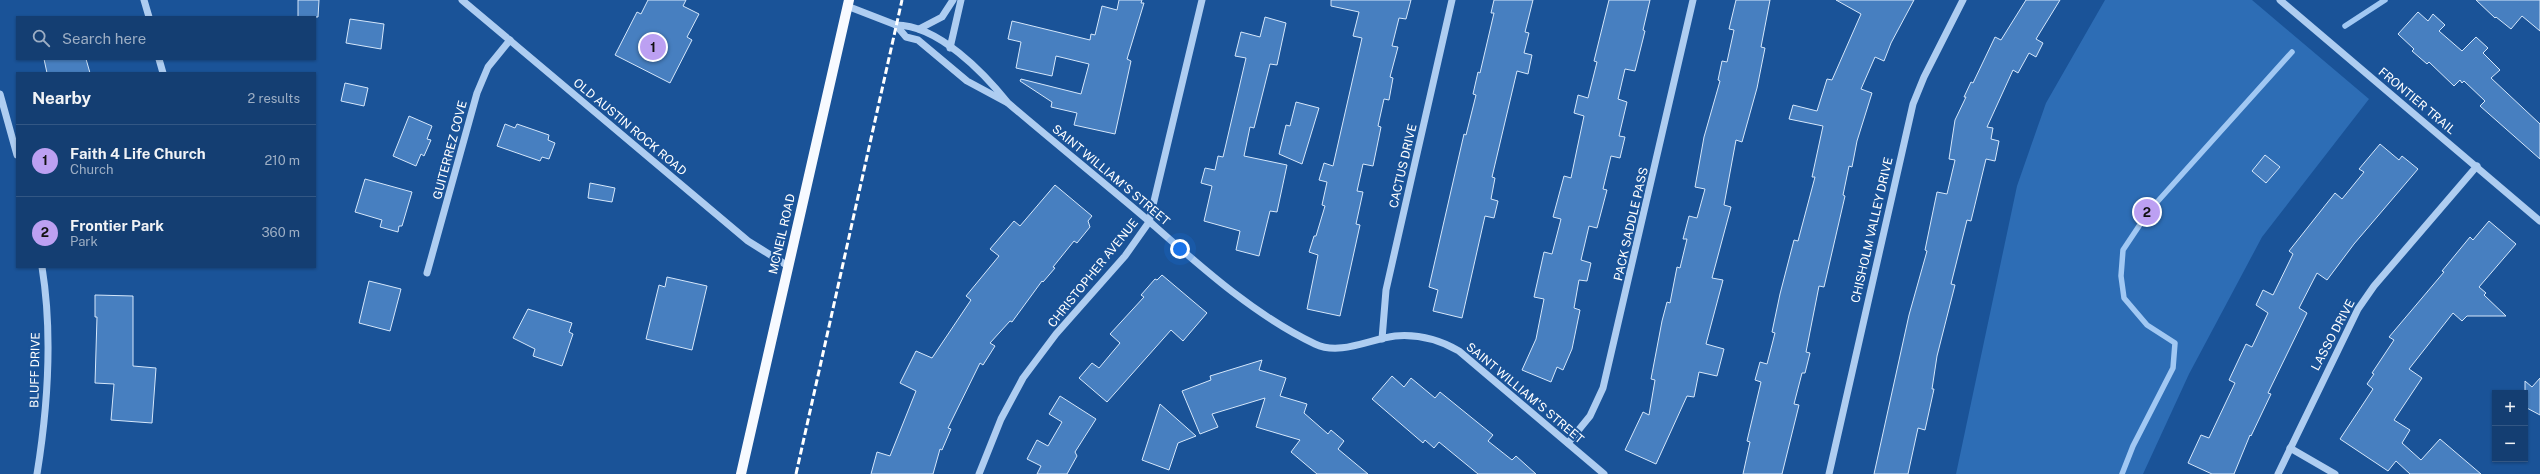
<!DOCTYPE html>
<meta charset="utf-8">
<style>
body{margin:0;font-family:"Public Sans",sans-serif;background:#21497a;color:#f1f3f6}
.controls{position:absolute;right:12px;bottom:12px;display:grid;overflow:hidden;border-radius:0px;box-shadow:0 1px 3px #0004}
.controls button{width:36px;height:36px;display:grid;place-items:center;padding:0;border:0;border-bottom:1px solid #335784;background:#143e72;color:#f1f3f6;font:20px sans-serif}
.you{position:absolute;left:1180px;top:249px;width:14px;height:14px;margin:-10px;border:3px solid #fff;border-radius:50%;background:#1a73e8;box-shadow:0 0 0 6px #1a73e833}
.badge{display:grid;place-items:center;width:26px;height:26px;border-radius:50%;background:#bca0f2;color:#111;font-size:13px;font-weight:700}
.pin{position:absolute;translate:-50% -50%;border:2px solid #fff;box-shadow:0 1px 4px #0006}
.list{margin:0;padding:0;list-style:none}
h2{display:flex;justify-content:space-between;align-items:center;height:52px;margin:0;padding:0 16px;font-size:17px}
h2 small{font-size:13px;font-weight:400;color:#9daec4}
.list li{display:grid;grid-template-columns:26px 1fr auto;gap:12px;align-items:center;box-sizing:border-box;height:72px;padding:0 16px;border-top:1px solid #335784}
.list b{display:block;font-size:15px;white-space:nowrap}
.list p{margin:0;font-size:13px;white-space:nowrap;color:#9daec4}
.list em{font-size:13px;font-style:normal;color:#9daec4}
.icon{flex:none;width:22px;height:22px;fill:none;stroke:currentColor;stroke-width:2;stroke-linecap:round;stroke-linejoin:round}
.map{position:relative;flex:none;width:2540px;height:474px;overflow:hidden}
.search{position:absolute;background:#143e72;box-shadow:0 1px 3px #0004;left:16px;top:16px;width:300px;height:44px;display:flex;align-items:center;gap:10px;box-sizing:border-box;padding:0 14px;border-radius:0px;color:#9daec4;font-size:15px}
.panel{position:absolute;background:#143e72;box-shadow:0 1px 3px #0004;left:16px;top:72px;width:300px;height:196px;border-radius:0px}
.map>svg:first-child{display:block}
</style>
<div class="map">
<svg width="2540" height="474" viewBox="0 0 2540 474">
<rect width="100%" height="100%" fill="#1a5398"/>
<polygon fill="#2d6db5" points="2105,0 2252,0 2369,99 2262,237 2189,374 2143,474 1956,474 2017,186 2046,103"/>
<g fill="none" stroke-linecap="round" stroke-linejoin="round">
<g stroke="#a1c8f3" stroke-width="5.5">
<polyline points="2345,26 2385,0"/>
<polyline points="2122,474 2133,446 2173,368 2175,343 2147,325 2124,298 2121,276 2123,250 2149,211 2292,52"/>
</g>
</g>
<g fill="#477fc0" stroke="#d5e7fb">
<polygon points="298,0 319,0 318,17 298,17"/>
<polygon points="648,0 686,0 683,6 699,14 687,37 692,40 670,83 615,55 637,12 641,14"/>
<polygon points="1119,0 1142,0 1141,3 1144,3 1127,59 1131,61 1115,134 1074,125 1077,113 1051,107 1052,102 1020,81 1021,79 1081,94 1089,64 1056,56 1052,76 1016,68 1021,42 1008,39 1012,21 1090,40 1091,34 1095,35 1102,6 1117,10"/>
<polygon points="1331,0 1411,0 1406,19 1399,18 1392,46 1398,47 1390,77 1393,78 1389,100 1384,99 1378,126 1381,127 1373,166 1363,164 1357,191 1363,192 1356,224 1360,225 1340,316 1307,309 1318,255 1309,252 1314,236 1316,236 1325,206 1322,205 1327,182 1319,180 1324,163 1333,166 1362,38 1353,36 1359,12 1331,6"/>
<polygon points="1494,0 1533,0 1525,32 1529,33 1524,53 1532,55 1528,74 1517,71 1492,177 1495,178 1491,199 1498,201 1494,218 1485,216 1462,318 1433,311 1438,290 1429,287 1464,134 1466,135 1476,95 1473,94 1478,72 1480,73 1494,13 1491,13"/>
<polygon points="1609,0 1650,0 1643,30 1645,31 1635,71 1625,69 1618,99 1627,102 1619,136 1625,137 1620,158 1611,156 1603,189 1607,190 1597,228 1589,226 1581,260 1591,263 1587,281 1579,280 1574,308 1580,310 1572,349 1563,370 1557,367 1551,382 1522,370 1536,339 1544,299 1534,297 1544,252 1552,254 1561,219 1553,217 1564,176 1571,178 1577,149 1584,116 1574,113 1578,95 1588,98 1597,62 1594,61"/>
<polygon points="1736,0 1770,0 1761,47 1765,48 1757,88 1742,142 1736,140 1724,205 1731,207 1712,278 1723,280 1706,344 1724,349 1717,376 1699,372 1694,397 1687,396 1656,464 1625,450 1643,412 1649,415 1655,380 1651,379 1662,321 1667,302 1670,303 1677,267 1680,268 1687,239 1683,239 1689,216 1697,218 1705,189 1695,187 1704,137 1720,81 1718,80 1722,61 1727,62 1734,30 1729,29"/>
<polygon points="1836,0 1914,0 1891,43 1884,61 1875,57 1861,89 1872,93 1857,141 1852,167 1849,166 1843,195 1845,196 1824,287 1819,286 1806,352 1810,353 1805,373 1802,373 1794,404 1799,405 1782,474 1743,474 1750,442 1747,441 1761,382 1755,380 1760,362 1767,364 1775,333 1772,332 1780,294 1794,240 1798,241 1815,177 1812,177 1823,126 1789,119 1793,105 1817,111 1827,79 1832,80 1861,14"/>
<polygon points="2026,0 2060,0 2036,39 2043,43 2036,57 2029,53 2018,73 2013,70 1987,127 1993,128 1991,139 1999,141 1995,161 1986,159 1971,221 1967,220 1951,284 1955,285 1937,356 1932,389 1934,389 1925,430 1918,428 1908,474 1874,474 1909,315 1927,251 1925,250 1937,192 1947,194 1955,160 1949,159 1955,120 1966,97 1964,97 1971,82 1973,83 1995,37 2001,40"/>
<polygon points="2476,0 2540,0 2540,31 2522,16 2511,29 2496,17 2495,18"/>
<polygon points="2418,12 2428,21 2433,14 2445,25 2439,31 2462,51 2476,37 2488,48 2483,53 2500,70 2491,78 2540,124 2540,159 2480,106 2485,101 2464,81 2462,83 2460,80 2454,86 2429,62 2427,64 2412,51 2414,49 2398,34"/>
<polygon points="1265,17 1286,23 1277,65 1270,64 1254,128 1250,127 1244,156 1287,165 1277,212 1270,211 1259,256 1236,250 1240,231 1204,221 1212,186 1201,183 1205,168 1215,170 1218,156 1223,157 1246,58 1235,56 1241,32 1260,37"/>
<polygon points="350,19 384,24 381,49 346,43"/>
<polygon points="44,59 86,59 90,73 47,73"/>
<polygon points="345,83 368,88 364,106 341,101"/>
<polygon points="1296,102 1319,108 1302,164 1279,154 1286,125 1290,126"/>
<polygon points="409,116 432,126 427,139 431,140 424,156 421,154 416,166 393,156"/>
<polygon points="505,124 515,128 517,124 549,135 548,140 555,143 549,159 542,157 540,161 497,146"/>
<polygon points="2380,144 2399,160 2402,156 2418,169 2354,244 2327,280 2317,273 2299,308 2307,313 2268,393 2271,394 2251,436 2250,435 2234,474 2212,474 2188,463 2201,435 2209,438 2235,383 2229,380 2246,344 2252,347 2268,313 2256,305 2263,290 2273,295 2293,254 2289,251 2335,193 2342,199 2364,172 2359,169"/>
<polygon points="2265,155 2280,167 2266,183 2252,171"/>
<polygon points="365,179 412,192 402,226 399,226 398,232 380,227 382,220 355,212"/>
<polygon points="590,183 615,188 612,202 588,198"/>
<polygon points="1055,185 1092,216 1088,221 1090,227 1077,243 1074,241 1053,267 1055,268 1043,282 1042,281 1012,322 1010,321 990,343 995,346 983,365 980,363 948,428 951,429 942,450 940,449 933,474 871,474 877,452 890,456 916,391 900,383 916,351 932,358 971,300 966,296 999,256 990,249 1014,221 1020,226"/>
<polygon points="2489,221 2516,244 2479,287 2486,293 2484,295 2506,316 2467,316 2462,321 2453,313 2409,369 2422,378 2394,420 2410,430 2402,443 2421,460 2440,439 2481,474 2410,474 2396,461 2388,471 2340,439 2373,389 2367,384 2374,374 2372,373 2394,340 2389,337 2444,272 2442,271 2470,237 2473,240"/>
<polygon points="1162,275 1207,313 1183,341 1171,330 1107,402 1079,378 1092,363 1099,368 1120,343 1110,334 1144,297 1141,295 1155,279 1157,280"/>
<polygon points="667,277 707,286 692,350 646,339 659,285 665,287"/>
<polygon points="369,281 401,289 390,331 359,323"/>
<polygon points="95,295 133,296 133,366 156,368 152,423 111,420 114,384 95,383 97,317 95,317"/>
<polygon points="528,309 572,323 569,332 573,334 562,366 533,356 535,349 513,338"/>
<polygon points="1262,360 1259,370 1286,378 1280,396 1307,404 1304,413 1328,434 1331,430 1344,441 1338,449 1368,474 1317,474 1291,452 1300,440 1256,427 1265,398 1212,414 1218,427 1200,434 1182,391 1211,380 1210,376"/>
<polygon points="1392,376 1404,387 1411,378 1435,398 1440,392 1493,435 1488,441 1512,460 1516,456 1536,474 1478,474 1439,442 1434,448 1425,440 1423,443 1372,399"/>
<polygon points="2540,378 2540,415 2525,407 2525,381 2532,387"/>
<polygon points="1060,396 1096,419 1075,452 1077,456 1067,474 1037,474 1041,466 1027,459 1037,440 1048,446 1062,422 1049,414"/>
<polygon points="1160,404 1196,436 1178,443 1169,470 1142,460"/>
</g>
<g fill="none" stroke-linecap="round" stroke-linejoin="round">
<g stroke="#aecdf1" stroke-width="7">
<polyline points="144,0 149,17"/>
<polyline points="462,0 748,241 788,266"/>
<polyline points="2280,0 2540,221"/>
<polyline points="847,6 896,25 906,37 918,40 967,81 1006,102"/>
<path d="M896,25C938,25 984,73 1008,103C1055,143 1103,182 1150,222C1200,266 1254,315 1315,344C1340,356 1370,339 1395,336C1417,334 1440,340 1459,351L1604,474"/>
<polyline points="919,29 942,17 953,0"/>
<polyline points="950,48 961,0"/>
<polyline points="159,59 163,73"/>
<polyline points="0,94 17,155"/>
<polyline points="427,273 477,93 488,67 510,40"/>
<polyline points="1382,339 1386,290 1452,0"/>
<polyline points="1568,443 1590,416 1603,388 1693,0"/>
<polyline points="2290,448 2335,474"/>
<path d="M37,474C48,406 53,335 42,267"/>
<polyline points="979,474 1001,419 1023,378 1056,334 1125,256 1149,222 1202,0"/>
<polyline points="1829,474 1913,104 1924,77 1963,0"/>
<polyline points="2278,474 2358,309 2374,286 2477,166"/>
</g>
<polyline stroke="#f7faff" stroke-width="10" points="741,474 849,0"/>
<polyline stroke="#fff" stroke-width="3" stroke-dasharray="7 3" stroke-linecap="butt" points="796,474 902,0"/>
</g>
<g text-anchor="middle" stroke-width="4" stroke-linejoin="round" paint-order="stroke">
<g font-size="12" fill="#fff" stroke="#1a5398">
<text transform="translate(2417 101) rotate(40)" y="4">FRONTIER TRAIL</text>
<text transform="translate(630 127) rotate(40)" y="4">OLD AUSTIN ROCK ROAD</text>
<text transform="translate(450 150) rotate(-75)" y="4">GUITERREZ COVE</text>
<text transform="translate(1403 166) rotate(-77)" y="4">CACTUS DRIVE</text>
<text transform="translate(1111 175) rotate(40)" y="4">SAINT WILLIAM'S STREET</text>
<text transform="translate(1631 224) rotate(-77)" y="4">PACK SADDLE PASS</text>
<text transform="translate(1872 230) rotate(-77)" y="4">CHISHOLM VALLEY DRIVE</text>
<text transform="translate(782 234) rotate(-77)" y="4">MCNEIL ROAD</text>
<text transform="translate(1093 273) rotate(-51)" y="4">CHRISTOPHER AVENUE</text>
<text transform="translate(2333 335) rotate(-62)" y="4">LASSO DRIVE</text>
<text transform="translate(35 370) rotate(-89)" y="4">BLUFF DRIVE</text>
<text transform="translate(1525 393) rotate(40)" y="4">SAINT WILLIAM'S STREET</text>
</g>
</g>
</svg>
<div class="controls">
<button>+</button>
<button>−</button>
</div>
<div class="you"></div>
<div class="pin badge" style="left:653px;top:47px">1</div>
<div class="pin badge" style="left:2147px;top:212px">2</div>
<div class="search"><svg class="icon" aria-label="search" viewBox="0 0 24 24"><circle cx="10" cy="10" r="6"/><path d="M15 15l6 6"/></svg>Search here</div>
<section class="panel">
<h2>Nearby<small>2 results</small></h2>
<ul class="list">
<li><span class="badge">1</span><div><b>Faith 4 Life Church</b><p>Church</p></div><em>210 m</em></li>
<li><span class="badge">2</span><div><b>Frontier Park</b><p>Park</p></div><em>360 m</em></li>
</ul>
</section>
</div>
